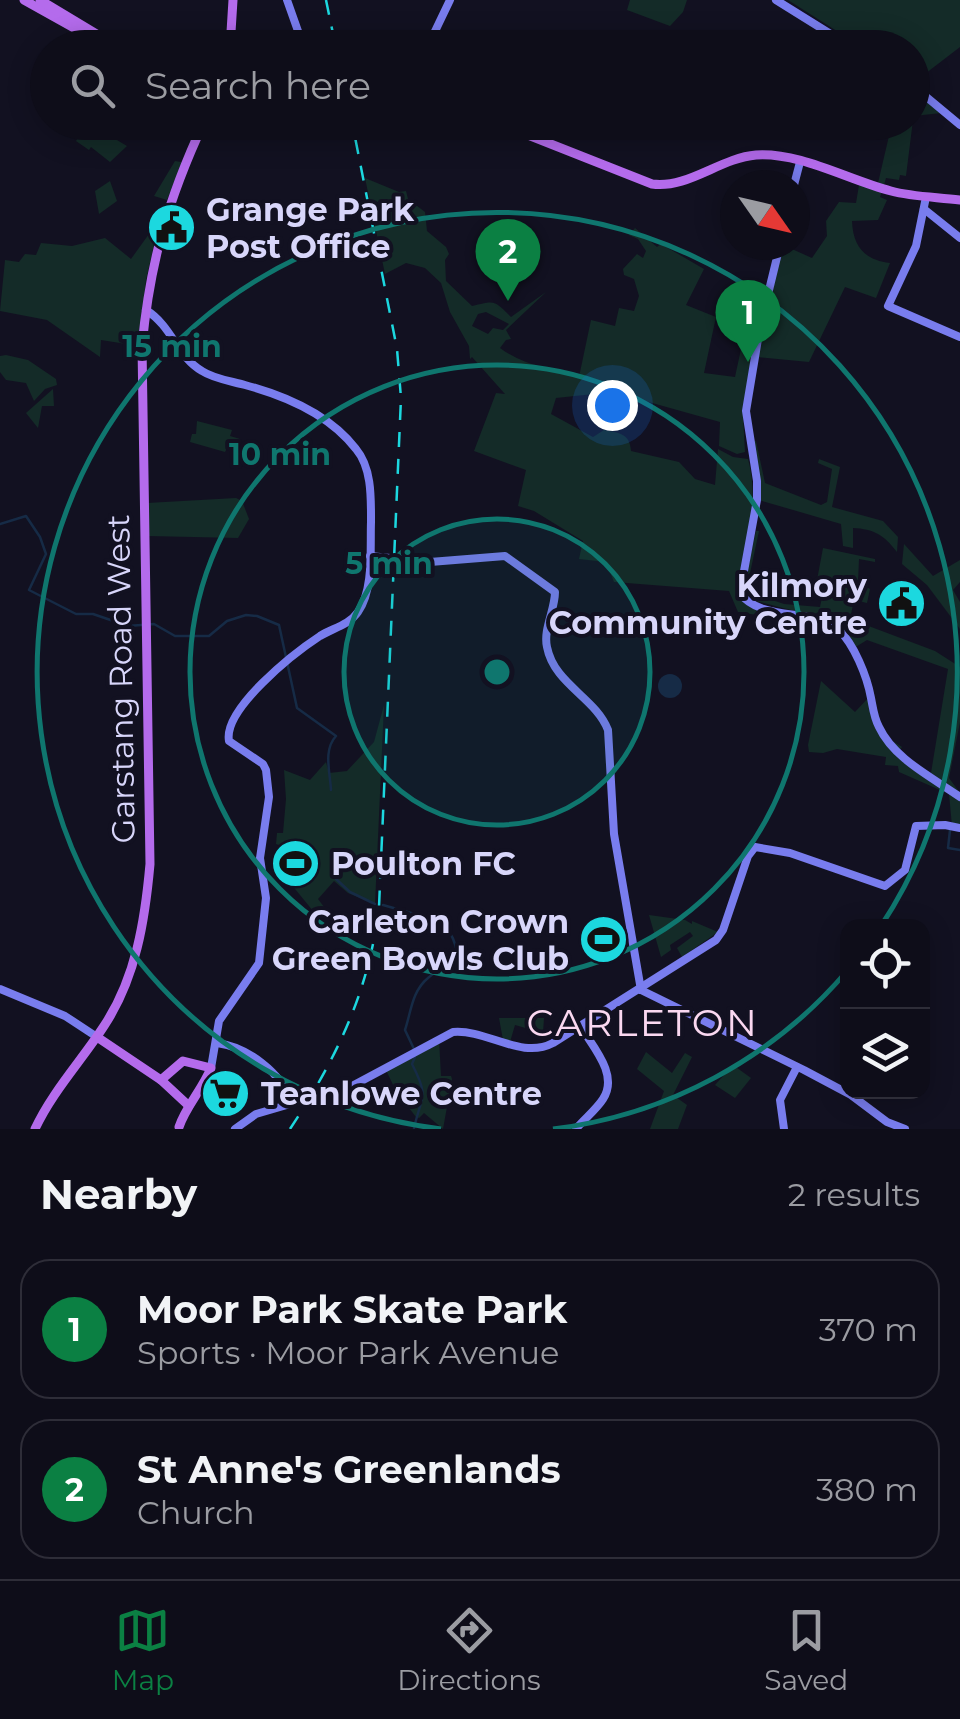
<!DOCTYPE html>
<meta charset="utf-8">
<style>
body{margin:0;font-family:Montserrat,sans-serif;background:#1c1b26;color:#f1f3f6}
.controls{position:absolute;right:30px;bottom:30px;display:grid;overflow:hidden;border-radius:20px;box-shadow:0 5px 25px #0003}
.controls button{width:90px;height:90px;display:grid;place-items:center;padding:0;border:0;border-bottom:2px solid #2e2d38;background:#0e0d19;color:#f1f3f6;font:50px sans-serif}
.compass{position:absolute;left:720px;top:170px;width:90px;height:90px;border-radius:50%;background:#0e0d19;box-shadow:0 5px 25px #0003;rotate:124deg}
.you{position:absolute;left:612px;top:405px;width:35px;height:35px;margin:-25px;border:8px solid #fff;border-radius:50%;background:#1a73e8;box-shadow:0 0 0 15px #1a73e833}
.badge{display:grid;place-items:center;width:65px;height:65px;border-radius:50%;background:#0b8043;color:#fff;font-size:32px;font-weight:700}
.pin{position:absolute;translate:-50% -82px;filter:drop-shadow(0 2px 5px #0008)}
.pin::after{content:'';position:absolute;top:52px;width:35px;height:30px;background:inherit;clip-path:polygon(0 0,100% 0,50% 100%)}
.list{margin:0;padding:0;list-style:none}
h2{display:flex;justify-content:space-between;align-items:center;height:130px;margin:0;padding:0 40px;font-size:42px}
h2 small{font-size:32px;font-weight:400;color:#9b9ca2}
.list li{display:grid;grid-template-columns:65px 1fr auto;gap:30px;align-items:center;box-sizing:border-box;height:140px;margin:0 20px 20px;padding:0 20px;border:2px solid #2e2d38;border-radius:30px}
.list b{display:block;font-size:38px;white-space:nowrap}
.list p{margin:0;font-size:32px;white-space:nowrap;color:#9b9ca2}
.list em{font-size:32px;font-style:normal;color:#9b9ca2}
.icon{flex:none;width:55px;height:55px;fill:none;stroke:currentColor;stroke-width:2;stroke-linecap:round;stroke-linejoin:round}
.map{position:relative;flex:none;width:960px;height:1129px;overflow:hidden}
.search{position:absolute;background:#0e0d19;box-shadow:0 5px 25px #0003;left:30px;right:30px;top:30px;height:110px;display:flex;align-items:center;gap:25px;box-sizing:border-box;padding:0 35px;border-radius:55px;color:#9b9ca2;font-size:38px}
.sheet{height:450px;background:#0e0d19}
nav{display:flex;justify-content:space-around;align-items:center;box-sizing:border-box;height:140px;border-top:2px solid #2e2d38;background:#0e0d19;font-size:28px;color:#9b9ca2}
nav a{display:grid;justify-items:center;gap:5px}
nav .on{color:#0b8043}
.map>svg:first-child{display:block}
</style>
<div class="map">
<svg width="960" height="1129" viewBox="0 0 960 1129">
<rect width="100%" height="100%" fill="#121121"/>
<g fill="#142b28" fill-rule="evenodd">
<polygon points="630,0 687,0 683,12 670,26 627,10"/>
<polygon points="788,0 960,0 960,47 917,80 913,76 913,47 902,40 882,41 878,47 862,47"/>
<polygon points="912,89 941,113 914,116"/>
<polygon points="913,120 906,176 900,175 899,180 886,178 884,185 878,183 892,123"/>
<polygon points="88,123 127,146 110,162 91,147 89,150 76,141"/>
<polygon points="175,161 181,162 181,165 167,200 154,196"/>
<path d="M365,178L399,192L406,191L408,199L425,212L427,231L446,247L449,254L445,260L446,281L472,306C495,301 493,299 511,317L546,292L506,330L511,339L506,340L500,348C523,365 552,370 579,377L591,320L615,326L619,308L634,311L639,296L634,279L624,275L623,269L637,254L643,258L646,251L638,239L629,235L635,228L657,247L661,244L704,269L686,305L716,317L704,373L735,377L741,349L753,350L743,415L745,452L737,454L719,446L720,422L613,392L556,398L551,414L593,437L604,430C619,433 630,433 631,451L679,462L695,479L715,485L718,449L733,457L748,459C760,502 746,546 739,590L763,612V616L738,612L729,591L614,582L606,562L579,559L583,541L534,511L518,506L526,470L474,451L496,393L505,394L472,357L470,359L469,346L450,312L441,283L425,268L406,263L385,274ZM486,312L509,324L503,330L493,328L488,334L472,326L478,314Z"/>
<polygon points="110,181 117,201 99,214 95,191"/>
<path d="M859,185L882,191L880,197L887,200L878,220L852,221C853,247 865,260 890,263L876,298L845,287L809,362L757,357L783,245L812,258L827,236L826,221L839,202L856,203Z"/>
<polygon points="149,234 156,236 146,280 139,346 101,340 100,357 47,320 0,311 5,260 19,262 25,254 36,255 41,243 72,246 105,238 131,259"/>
<polygon points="6,355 28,360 56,379 57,385 45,389 34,401 26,383 6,380 0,372 0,356"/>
<polygon points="53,389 54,406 42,406 38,428 26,413"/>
<polygon points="197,421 232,430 230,436 240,439 236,450 227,448 225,452 190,442 192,434 196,434"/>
<path d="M756,441L765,483L821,505L827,502L832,469L818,463L819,459L840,467L832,507L883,521L898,537L897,552C884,535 874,529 853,528V548L843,546L841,524L759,500L753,442Z"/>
<polygon points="236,498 242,501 249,519 238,538 148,536 147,503"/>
<path d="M756,531H759L749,578L755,594L784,604L820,607L825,582L817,580L823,548L875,559V562L859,559L858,582L870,589L867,603L854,600L850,619L935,651L960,667V722L949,778L960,793L931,773L948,669L867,640L854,648C848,640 841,630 834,623C829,619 762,603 749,599L743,589Z"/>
<polygon points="904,544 933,576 960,560 960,582 953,590 960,602 960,629 927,585 902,564"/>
<polygon points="821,681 855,712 871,695 886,737 902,747 898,752 960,797 960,828 952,826 949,794 899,772 898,766 885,765 886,757 837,749 823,753 809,752 808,745"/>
<polygon points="384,705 375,904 348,893 334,881 318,899 324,907 318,917 291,884 283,881 282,846 276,844 277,833 283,833 286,799 284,770 310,780 326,762 329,773 347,771 374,742"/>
<polygon points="649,915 685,920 692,924 692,921 718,932 682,957 677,948 693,936 690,932 670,945 671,950 661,957"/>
<polygon points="499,1018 544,1018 543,1033 515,1025 510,1042 503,1040"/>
<polygon points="439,1039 441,1076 451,1076 452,1079 443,1129 424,1113 419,1118 416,1117 396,1091 385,1068"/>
<polygon points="646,1052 672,1073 685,1053 692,1057 673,1095 687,1105 678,1129 650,1129 664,1091 637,1069"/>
<polygon points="733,1065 751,1078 735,1098 715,1085"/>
</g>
<circle fill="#162b46" cx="670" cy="686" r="12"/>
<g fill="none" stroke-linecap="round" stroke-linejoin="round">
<g stroke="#162b46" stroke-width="2.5">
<path d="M0,524L26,516L40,537L46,554L29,590L76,614H93L128,626L154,624L175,636H209L227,621L246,615L257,616L279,625L297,708L336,736C323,750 330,772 331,790"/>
<polyline points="950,830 948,848 960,850"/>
<polyline points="336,879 350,892 375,904"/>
<path d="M383,905L418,915L424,926C445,919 453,933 457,952C450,963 437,970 428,978C412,991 411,1012 405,1030L414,1049"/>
<path d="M414,1128C422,1094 429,1097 412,1064L415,1057"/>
</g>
<g stroke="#797dee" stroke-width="8">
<polyline points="287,0 304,48"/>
<polyline points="776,0 853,48"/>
<polyline points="427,48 450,0"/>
<polyline points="912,85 960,125"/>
<polyline points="794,185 800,162"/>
<polyline points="926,197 916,246 888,306 960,337"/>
<polyline points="924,209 960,238"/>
<path d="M780,245L760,327L746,411L757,481V500L740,593C760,622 815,608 838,629C854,644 867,676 871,698C873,708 874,718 879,727C894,759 932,777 960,797"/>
<path d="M146,310C173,327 177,357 202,371C214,379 231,381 245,385C286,396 329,414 356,449C372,468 371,498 371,522C370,549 374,589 358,612C349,625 333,628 320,636C294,653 223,709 229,741L263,764L266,770L269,797L260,858L266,898L259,963L219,1021L211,1068"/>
<path d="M370,556L430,562L505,556L555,592C555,610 543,629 547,647C554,684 596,698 608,730L614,834L641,990"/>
<polyline points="0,989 65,1016 97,1037"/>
<polyline points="641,990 804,1070 851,1095 887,1122 905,1129"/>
<path d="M217,1043C248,1047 281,1073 292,1102"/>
<path d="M235,1129L256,1114L352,1086L453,1032C487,1029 521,1060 553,1043L716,940L723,930L748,856L755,847L790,853L885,886L905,870L916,826L945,825L960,828"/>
<path d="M576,1129C584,1119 596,1110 603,1099C619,1075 593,1047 581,1027"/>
<polyline points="784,1129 780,1100 797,1067"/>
</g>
<g stroke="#b46bec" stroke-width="9">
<polyline points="24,0 110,48"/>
<polyline points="40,0 120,48"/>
<polyline points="230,48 233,0"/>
<path d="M495,122L652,184C688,189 720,158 756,155C800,152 848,180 891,191C913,197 937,197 960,200"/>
<polyline points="97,1037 161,1080 189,1106"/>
<path d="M161,1080L183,1061L211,1068C202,1090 186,1106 179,1127"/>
<path d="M35,1129C52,1092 82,1060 104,1026C136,978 145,920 150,864L142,346C150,262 168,199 204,122"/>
</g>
<g stroke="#1cd8df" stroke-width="2.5" stroke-dasharray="15 12" stroke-linecap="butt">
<polyline points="326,0 336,48"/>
<path d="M290,1129C336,1059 369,992 379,907L401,398L397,349L352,122"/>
</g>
</g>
<circle cx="497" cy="672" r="153" fill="#0f766e" fill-opacity=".12"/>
<g fill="none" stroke="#0f766e" stroke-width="5">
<circle cx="497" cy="672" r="153"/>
<circle cx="497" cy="672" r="307"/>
<path d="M847 971A460 460 0 0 1 553 1129M441 1129A460 460 0 1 1 881 926"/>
</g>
<defs>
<symbol id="civic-disc" viewBox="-11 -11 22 22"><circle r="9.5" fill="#1cd8df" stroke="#121121"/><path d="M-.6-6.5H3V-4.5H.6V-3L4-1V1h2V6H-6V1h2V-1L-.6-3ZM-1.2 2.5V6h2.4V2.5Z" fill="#111"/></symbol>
<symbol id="stadium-disc" viewBox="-11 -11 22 22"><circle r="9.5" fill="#1cd8df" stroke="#121121"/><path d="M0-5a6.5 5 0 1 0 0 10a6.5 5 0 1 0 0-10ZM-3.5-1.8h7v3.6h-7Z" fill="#111"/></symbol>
<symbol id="supermarket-disc" viewBox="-11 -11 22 22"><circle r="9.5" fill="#1cd8df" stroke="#121121"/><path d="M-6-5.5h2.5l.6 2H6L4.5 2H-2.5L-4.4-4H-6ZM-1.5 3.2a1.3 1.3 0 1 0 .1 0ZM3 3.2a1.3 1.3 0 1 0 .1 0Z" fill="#111"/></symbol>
</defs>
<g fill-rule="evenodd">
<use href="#civic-disc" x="144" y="200" width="55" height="55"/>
<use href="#civic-disc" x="874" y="576" width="55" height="55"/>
<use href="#stadium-disc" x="268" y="836" width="55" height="55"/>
<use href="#stadium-disc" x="576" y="912" width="55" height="55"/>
<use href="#supermarket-disc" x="198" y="1066" width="55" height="55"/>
</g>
<g text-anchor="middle" stroke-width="8" stroke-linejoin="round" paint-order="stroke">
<g font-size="32" font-weight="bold" fill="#d8d6fa" stroke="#121121" text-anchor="start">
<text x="206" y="221">Grange Park<tspan x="206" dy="37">Post Office</tspan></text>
<text x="867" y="597" text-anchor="end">Kilmory<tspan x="867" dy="37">Community Centre</tspan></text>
<text x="331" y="875">Poulton FC</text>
<text x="569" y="933" text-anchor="end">Carleton Crown<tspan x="569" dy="37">Green Bowls Club</tspan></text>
<text x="261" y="1105">Teanlowe Centre</text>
</g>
<g font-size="32" fill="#d8d6fa" stroke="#121121">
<text transform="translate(121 679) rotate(-91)" y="11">Garstang Road West</text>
</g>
<g font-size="38" letter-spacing="2.5" fill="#fad8f0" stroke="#121121">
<text x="643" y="1036">CARLETON</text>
</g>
</g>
<circle cx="497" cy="672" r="15" fill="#0f766e" stroke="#121121" stroke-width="5"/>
<g font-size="30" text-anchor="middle" font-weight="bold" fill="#0f766e" stroke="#121121" stroke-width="8" stroke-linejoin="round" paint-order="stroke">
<text x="172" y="357">15 min</text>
<text x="280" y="465">10 min</text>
<text x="389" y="574">5 min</text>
</g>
</svg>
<div class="controls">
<button><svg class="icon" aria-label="locate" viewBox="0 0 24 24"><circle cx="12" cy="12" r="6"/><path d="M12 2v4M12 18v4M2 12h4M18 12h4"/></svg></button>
<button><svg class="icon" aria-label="layers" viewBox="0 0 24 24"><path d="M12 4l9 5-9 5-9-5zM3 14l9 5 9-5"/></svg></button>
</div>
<svg class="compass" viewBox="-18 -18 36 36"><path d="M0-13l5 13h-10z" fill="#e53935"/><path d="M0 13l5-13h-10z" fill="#9b9ca2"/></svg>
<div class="you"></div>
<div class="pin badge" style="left:748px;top:362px">1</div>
<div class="pin badge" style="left:508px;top:301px">2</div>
<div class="search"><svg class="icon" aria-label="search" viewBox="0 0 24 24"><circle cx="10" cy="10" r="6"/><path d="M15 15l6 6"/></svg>Search here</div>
</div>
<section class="sheet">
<h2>Nearby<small>2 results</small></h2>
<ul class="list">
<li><span class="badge">1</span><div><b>Moor Park Skate Park</b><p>Sports · Moor Park Avenue</p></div><em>370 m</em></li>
<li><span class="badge">2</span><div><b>St Anne's Greenlands</b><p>Church</p></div><em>380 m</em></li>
</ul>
</section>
<nav>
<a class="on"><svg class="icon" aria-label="map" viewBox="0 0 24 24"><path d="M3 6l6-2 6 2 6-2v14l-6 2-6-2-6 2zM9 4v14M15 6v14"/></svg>Map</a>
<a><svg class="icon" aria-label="directions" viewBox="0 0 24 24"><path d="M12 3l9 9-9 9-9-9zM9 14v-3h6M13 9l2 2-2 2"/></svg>Directions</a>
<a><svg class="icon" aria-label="saved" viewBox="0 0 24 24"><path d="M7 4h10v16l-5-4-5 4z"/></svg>Saved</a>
</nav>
